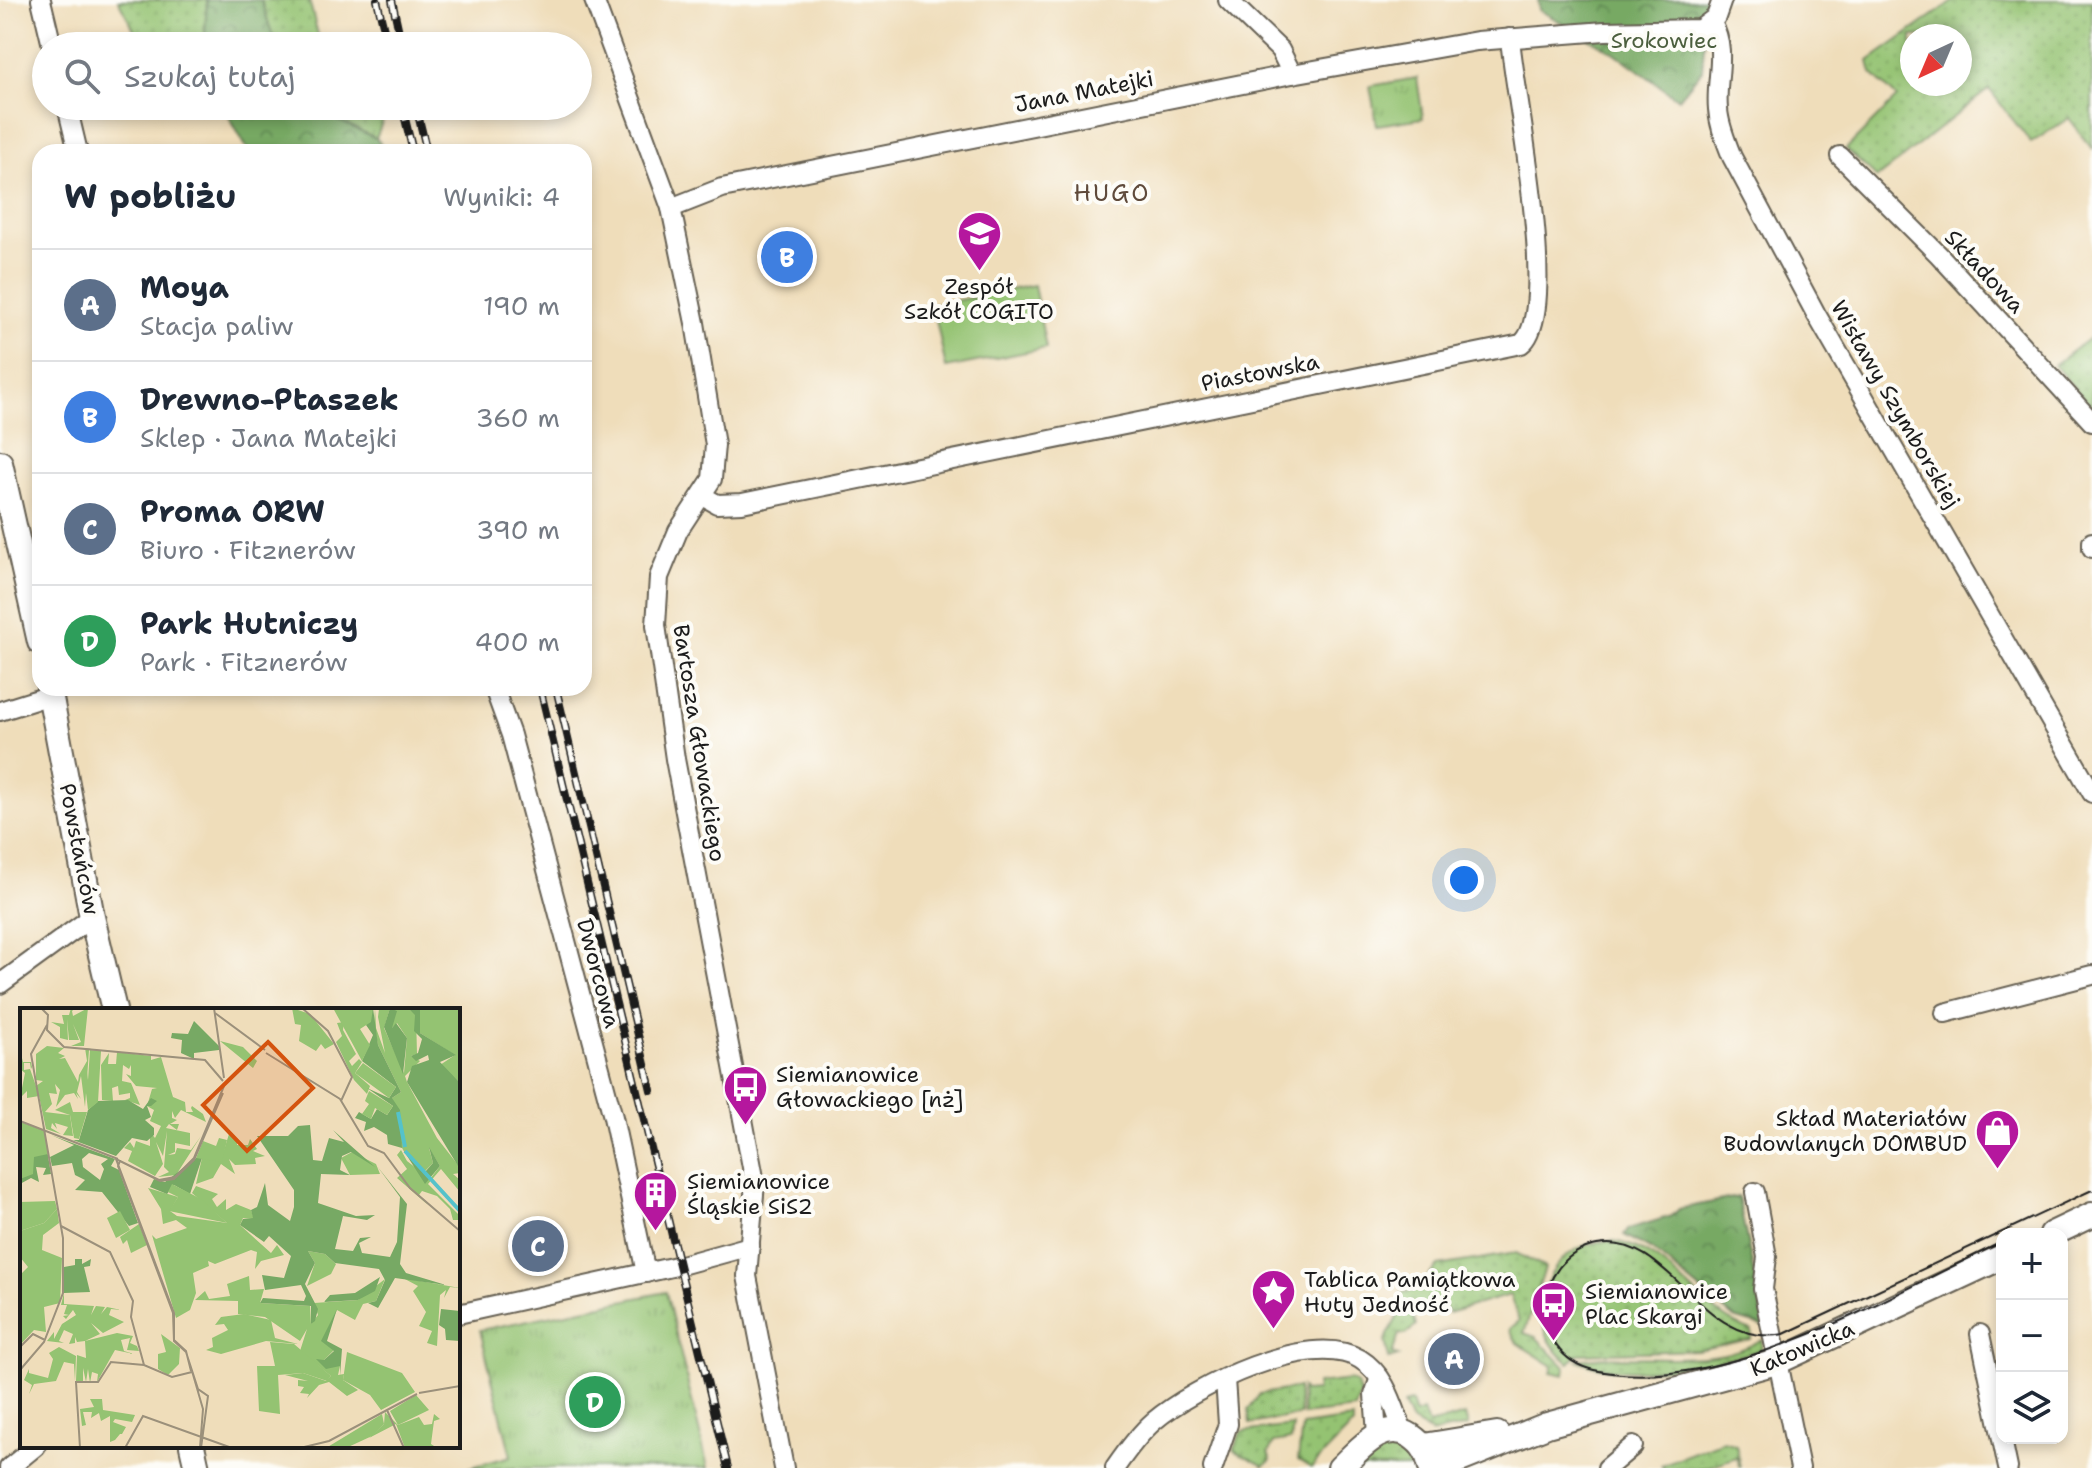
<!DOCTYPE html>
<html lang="pl">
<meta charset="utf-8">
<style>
body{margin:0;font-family:"Shantell Sans",sans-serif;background:#f2f2f3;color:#1f2937}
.controls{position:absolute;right:24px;bottom:24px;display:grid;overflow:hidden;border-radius:16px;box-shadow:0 4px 12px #0003}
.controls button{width:72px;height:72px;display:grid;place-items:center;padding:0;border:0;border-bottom:2px solid #e0e1e3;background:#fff;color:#1f2937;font:40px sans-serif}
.compass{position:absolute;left:1900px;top:24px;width:72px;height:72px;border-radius:50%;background:#fff;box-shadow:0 4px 12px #0003;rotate:224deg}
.you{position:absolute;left:1464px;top:880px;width:28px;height:28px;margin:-20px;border:6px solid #fff;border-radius:50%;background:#1a73e8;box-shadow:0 0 0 12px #1a73e833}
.badge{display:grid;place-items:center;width:52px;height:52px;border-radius:50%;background:#d93025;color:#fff;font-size:26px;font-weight:700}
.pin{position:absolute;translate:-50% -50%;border:4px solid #fff;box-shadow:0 2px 8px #0006}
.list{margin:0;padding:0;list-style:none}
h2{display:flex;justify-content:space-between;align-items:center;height:104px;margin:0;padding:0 32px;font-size:34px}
h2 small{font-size:26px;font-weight:400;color:#747a83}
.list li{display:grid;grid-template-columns:52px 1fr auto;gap:24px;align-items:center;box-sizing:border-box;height:112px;padding:0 32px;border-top:2px solid #e0e1e3}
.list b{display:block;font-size:30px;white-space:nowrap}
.list p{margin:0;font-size:26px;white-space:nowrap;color:#747a83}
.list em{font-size:26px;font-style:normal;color:#747a83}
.icon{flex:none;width:44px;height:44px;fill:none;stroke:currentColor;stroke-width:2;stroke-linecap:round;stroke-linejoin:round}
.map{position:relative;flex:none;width:2092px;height:1468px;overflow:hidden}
.search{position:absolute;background:#fff;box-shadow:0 4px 12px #0003;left:32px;top:32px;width:560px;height:88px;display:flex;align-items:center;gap:20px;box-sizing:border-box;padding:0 28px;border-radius:44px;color:#747a83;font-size:30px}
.panel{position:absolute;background:#fff;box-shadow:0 4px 12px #0003;left:32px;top:144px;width:560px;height:552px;border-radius:24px}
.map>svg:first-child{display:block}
</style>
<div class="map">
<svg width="2092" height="1468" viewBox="0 0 2092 1468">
<defs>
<pattern id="grass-dots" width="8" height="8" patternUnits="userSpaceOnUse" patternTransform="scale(2)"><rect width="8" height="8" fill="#94c372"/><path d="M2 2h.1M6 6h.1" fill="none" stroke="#7fa762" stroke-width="1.8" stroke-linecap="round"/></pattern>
<pattern id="forest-crowns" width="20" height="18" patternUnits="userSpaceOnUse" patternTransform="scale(2)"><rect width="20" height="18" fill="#77a964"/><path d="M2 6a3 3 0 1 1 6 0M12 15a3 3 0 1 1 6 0" fill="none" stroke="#618952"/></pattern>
<pattern id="park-tufts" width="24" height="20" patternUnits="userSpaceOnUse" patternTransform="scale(2)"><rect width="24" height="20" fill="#94c372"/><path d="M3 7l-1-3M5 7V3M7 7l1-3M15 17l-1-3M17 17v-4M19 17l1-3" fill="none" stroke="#7fa762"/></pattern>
</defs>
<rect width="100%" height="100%" fill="#fdfcf7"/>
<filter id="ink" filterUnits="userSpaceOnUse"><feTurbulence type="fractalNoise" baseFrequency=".0125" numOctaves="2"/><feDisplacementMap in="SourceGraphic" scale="16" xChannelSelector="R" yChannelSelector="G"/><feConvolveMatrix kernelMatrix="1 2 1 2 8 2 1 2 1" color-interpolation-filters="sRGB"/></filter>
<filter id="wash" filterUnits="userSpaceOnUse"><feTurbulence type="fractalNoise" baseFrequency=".006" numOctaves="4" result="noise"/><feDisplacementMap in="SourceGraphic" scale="32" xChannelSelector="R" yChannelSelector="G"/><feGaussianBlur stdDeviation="1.8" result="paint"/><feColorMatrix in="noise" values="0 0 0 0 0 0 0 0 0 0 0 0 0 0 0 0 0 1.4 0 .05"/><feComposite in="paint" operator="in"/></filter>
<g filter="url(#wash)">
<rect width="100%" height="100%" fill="#efddba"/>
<g fill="url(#grass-dots)" stroke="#587047" stroke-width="2" fill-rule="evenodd">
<polygon points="118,0 207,0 205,33 208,46 143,46"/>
<polygon points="261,0 309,0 321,46 276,46"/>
<path d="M1955,0H2092V149L2069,118L2031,143L1989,89L1877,178L1846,149L1897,98L1872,73L1869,61ZM1912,36H1960V84H1912Z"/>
<polygon points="307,106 385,106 386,112 376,138"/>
<polygon points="2092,336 2092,407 2054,365"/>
<path d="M1614,1241C1671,1250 1699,1314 1752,1331L1751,1339L1697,1350L1578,1354L1569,1363C1515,1320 1547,1238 1614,1241Z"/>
<polygon points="1516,1253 1545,1268 1524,1333 1536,1337 1566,1368 1565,1375 1551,1372 1553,1366 1517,1343 1510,1329 1519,1321 1510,1295 1448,1313 1445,1306 1431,1316 1427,1306 1412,1311 1416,1326 1406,1335 1399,1334 1392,1354 1398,1356 1389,1359 1385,1341 1399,1314 1401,1293 1414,1290 1438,1266"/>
<path d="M1762,1339L1761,1350C1712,1364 1626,1382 1578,1360C1635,1350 1711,1372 1762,1339Z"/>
<polygon points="1350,1380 1357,1384 1360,1394 1355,1409 1303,1415 1301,1388 1304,1392 1317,1391 1316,1384"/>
<polygon points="1298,1388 1300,1415 1250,1424 1248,1410 1260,1394"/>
<polygon points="1411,1402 1415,1414 1423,1411 1428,1425 1465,1415 1468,1426 1431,1434 1410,1420 1403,1404"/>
<polygon points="1353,1419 1353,1425 1311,1468 1298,1460 1302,1426"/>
<polygon points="1293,1426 1291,1440 1274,1443 1268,1453 1271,1460 1264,1466 1234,1450 1241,1432"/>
<polygon points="1723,1441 1736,1445 1740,1468 1736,1457 1705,1468 1663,1468 1661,1465"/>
<polygon points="1385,1445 1394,1445 1410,1452 1417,1468 1359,1468"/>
</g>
<g fill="url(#forest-crowns)" stroke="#4a6240" stroke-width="2">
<polygon points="207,0 261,0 276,46 208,46 205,33"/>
<polygon points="1538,0 1708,0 1702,70 1678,99 1615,53 1539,10"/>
<polygon points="223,106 307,106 376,138 387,152 249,152"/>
<polygon points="1738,1197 1765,1327 1734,1318 1652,1250 1624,1235 1628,1229 1672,1216 1679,1209"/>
</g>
<g fill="url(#park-tufts)" stroke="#587047" stroke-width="2">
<polygon points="1417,78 1423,118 1377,125 1370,86"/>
<polygon points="666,1292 708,1468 468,1468 511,1456 480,1330"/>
</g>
<polygon fill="#94c372" stroke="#587047" stroke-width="2" points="1034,285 1046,348 946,368 933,305"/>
</g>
<g filter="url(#ink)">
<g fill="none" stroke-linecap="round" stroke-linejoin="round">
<defs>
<g id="street">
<polyline points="41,0 52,46"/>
<polyline points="594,0 671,208 695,323 715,445 712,479 678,531 659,577 656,625 675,759 755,1183 747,1276 784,1468"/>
<polyline points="1228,0 1280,50 1292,74"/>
<path d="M1712,23C1728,51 1715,79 1718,109C1719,126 1726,141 1732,157L1816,314L2092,793"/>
<polyline points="67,106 78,152"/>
<polyline points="1840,156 1939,255 2092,422"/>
<polyline points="671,208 722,188 1292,74 1477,41 1605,31 1700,29 1716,17 1722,0"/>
<path d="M703,496L717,504L742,503L1521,344C1562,314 1514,93 1510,38"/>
<polyline points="2092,542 2092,548"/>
<polyline points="494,688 511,735 613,1117 646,1273"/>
<polyline points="0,711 51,695"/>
<polyline points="0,984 92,917"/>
<polyline points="1945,1013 2092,975"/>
<polyline points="1755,1192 1767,1257 1763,1289 1800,1468"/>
<polyline points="458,1314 681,1265 750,1246"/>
<polyline points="1980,1334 2008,1468"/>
<polyline points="1377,1434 1374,1395 1379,1380"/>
<polyline points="9,1468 36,1446"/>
<path d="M1115,1468C1126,1452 1139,1434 1154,1421C1194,1387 1310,1329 1360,1359C1386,1375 1393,1405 1403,1431"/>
<polyline points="1213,1468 1228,1424 1225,1379"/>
<polyline points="1607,1468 1633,1446"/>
</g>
<g id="secondary">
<polyline points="0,463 40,642"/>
<polyline points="49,688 92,917 114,1010"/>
<polyline points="2052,1234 2092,1215"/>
<polyline points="192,1446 197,1468"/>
<polyline points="1424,1446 1497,1434"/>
<path d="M1340,1468C1358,1451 1383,1418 1411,1436C1424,1445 1428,1453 1431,1468"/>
<polyline points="1440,1468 1547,1425 1777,1362 2002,1257"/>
</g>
</defs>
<use href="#street" stroke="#666053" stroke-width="22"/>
<use href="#secondary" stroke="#666053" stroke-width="28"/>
<use href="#street" stroke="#fff" stroke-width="18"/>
<use href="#secondary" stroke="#fff" stroke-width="24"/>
<path stroke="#1c1c1c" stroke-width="2" d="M2002,1242C1888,1296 1722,1398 1594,1370C1526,1355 1531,1257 1597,1245C1671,1231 1701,1351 1784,1334L2092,1190"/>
<defs>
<g id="rail">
<polyline points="377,0 388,46"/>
<polyline points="392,0 402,46"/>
<polyline points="402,106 413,152"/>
<polyline points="416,106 427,152"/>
<polyline points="540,688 728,1468"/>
<polyline points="556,688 651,1090"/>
</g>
</defs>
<use href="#rail" stroke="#1c1c1c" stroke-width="8"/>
<use href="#rail" stroke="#fdfcf7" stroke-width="5" stroke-dasharray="15" stroke-linecap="butt"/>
</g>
</g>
<defs>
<symbol id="school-pin" viewBox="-11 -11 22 30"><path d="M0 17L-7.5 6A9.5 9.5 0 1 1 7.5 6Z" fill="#b5179e" stroke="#fdfcf7"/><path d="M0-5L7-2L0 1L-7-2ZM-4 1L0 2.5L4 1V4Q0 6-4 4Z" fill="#fff"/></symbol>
<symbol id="bus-pin" viewBox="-11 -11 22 30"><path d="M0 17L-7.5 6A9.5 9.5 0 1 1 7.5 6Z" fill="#b5179e" stroke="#fdfcf7"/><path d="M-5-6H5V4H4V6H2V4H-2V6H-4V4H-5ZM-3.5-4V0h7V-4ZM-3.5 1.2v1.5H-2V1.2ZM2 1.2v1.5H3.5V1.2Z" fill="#fff"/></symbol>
<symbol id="shop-pin" viewBox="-11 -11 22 30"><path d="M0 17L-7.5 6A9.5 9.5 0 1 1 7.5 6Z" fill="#b5179e" stroke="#fdfcf7"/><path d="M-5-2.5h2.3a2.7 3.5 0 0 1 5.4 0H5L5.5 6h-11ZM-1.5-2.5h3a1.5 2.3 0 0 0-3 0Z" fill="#fff"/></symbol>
<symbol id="building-pin" viewBox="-11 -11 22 30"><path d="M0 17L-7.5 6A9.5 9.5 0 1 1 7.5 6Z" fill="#b5179e" stroke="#fdfcf7"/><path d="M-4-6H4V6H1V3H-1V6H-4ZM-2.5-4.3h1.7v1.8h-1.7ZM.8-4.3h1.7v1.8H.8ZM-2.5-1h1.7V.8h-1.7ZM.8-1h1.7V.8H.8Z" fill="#fff"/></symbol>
<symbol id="sight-pin" viewBox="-11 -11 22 30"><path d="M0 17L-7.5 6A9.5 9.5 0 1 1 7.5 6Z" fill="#b5179e" stroke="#fdfcf7"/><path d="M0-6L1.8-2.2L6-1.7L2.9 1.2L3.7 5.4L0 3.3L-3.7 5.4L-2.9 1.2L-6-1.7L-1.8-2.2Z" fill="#fff"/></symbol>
</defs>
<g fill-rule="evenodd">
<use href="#school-pin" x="954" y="208" width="51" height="69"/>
<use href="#bus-pin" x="720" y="1062" width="51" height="69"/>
<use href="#shop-pin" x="1972" y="1106" width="51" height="69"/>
<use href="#building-pin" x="630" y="1168" width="51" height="69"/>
<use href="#sight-pin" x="1248" y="1266" width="51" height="69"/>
<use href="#bus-pin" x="1528" y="1278" width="51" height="69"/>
</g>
<g text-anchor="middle" stroke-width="8" stroke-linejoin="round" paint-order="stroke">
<g font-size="22" fill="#4c5f3e" stroke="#fdfcf7">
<text x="1664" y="48">Srokowiec</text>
</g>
<g font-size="22" fill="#1c1c1c" stroke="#fdfcf7">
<text transform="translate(1084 91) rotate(-11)" y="8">Jana Matejki</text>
<text transform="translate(1985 271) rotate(47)" y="8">Składowa</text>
<text transform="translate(1260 372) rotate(-11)" y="8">Piastowska</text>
<text transform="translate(1896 404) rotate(60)" y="8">Wisławy Szymborskiej</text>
<text transform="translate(700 743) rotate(81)" y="8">Bartosza Głowackiego</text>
<text transform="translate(80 849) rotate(79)" y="8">Powstańców</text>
<text transform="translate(599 973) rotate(75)" y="8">Dworcowa</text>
<text transform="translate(1802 1348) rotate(-23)" y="8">Katowicka</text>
</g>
<g font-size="22" fill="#1c1c1c" stroke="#fdfcf7" text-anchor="start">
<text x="979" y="294" text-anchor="middle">Zespół<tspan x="979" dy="25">Szkół COGITO</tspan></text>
<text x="776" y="1082">Siemianowice<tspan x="776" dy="25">Głowackiego [nż]</tspan></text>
<text x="1967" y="1126" text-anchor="end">Skład Materiałów<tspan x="1967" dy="25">Budowlanych DOMBUD</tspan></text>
<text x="687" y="1189">Siemianowice<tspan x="687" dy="25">Śląskie SiS2</tspan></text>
<text x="1304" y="1287">Tablica Pamiątkowa<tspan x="1304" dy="25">Huty Jedność</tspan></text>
<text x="1585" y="1299">Siemianowice<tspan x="1585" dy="25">Plac Skargi</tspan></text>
</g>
<g font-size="24" letter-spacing="2" fill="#5f4a3b" stroke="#fdfcf7">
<text x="1112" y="201">HUGO</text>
</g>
</g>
<g transform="translate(20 1008)">
<rect width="440" height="440" fill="#efddba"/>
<path d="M51,0H55L52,3L53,8L68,0L64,38H51L61,34L53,16L59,32H49L47,11L48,32L40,30V19L31,14L44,16L42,7H49ZM355,0L356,20L365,45L358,9L359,1L370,0L364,20L384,65L387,30L377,15L372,20V0H388L396,7L397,46L391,48L400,53L385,68L387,74L417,130L438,157L440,154V165L433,166L440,172V184L421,161L408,176L440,208V212H433L430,201L417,188L402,183L399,187L408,197L377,170L387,161L377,147L381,142L387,153L410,171L420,158L409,140L413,155L404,164L382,140L372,90L381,84L358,37L354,17ZM400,0H440V75L420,57L435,47L400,25ZM324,14L323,22L336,46L329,53L332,58L339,51L342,54L335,65L350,78L347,86L334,72L316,34L322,28L317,15ZM27,38L44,40L38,45L45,48L39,51L45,50L58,74L59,67L67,53L65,40L85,43L69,42L65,99L61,68L57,84L61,91L56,85L58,91L54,85L45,87L36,99L40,82L35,76L37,86L29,85L32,96L25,104L50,107L53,128L43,127L48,119L35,115L37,121L32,115L31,120L41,126L26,121L19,88L7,90V83L0,90L5,65L0,61V42L3,54H11L12,59L11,61L10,55H4V62L10,61L16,78L23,73L16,72V46ZM97,44L131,48V52L141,49L153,89L165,94L166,104H173L171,100L172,98L183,106L186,114L161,102L155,110L152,103V110L157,112L150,116H159L157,122L149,116L146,120L170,125V138L155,135V144L148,147L155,146L157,140L171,142L181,128L156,167L138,169L149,164L144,159L147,123L143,148L136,134L143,156L135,168L108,153L112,143L104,140L110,134L114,140L116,133L130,138V124L135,130L141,118L130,113L134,102L127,98L132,81L137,80L116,78L106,66L111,68V57L109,61L103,57L102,73L111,75L120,97L105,92L110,90V85L99,87L98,78L92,80L93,93L82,92L81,57L89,45L88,56H96ZM209,126L217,131V137H228L230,131L237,141L233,143L245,148L235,150L236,156L215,157L209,151L215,166L201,156L193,170L176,176L182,150L201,152ZM332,144L356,156L360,166L330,167L321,150ZM176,178L198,186L192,191L197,199L206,191V202L216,196L231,202L234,211L223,210L220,217L251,245L257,237L264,247L241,253L235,261L237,244L231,242L195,256L188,253L189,258L173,265L176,285L170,302L156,310L132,227L136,231L167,220L156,212L143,216L141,201L128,180L158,189L150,203L157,208L207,215L172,185ZM35,193L37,201L24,215L0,223V194ZM288,243L305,246L316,256L311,266L287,278L295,255ZM229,268L230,282L244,281L240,295L290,298L291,316L298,307L294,295L338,292L365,271L356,293L343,296L335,312L317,302L302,333L314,342L304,352L320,358L318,367L324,366L323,372L338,382L327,388L309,374L299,377L287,390L289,386L280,385L284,379L278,378V372L288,373L265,367L283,365L306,373L311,368L280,343L287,321L280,333L245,309L218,306V293L175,292L185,283L189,291L210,288L207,276ZM383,270L440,280L430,279L424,290L426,282L420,287L417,338L407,335L412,323L399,318L406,304L393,283L398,278ZM44,285V296L74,298L71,307L76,298L85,299L81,306L87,299L101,302L91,301L89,307L104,314L83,325L71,315L80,326L65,333L97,325L113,328L110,335L117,338L119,343L107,342L110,330L101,332L104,343L114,346L95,342L77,374L78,366L72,364L70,375L68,361L66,374L63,360V374L56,373L57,347L66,350L65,333L57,334L55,329V335L49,336L53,326L44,322L39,333L44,335L27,333L34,324V331L42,316L56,307L53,302L46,311L43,308L49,307L44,306L47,297H41ZM39,339L56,348L55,373L54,356L44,354L36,373L14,376L9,386L12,377L4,372L9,361V365L28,370L33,351L29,345ZM70,391H82L83,402L115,407L112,414L95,411L93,414L106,419L102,426H100L95,432L90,434V408L81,413L79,405L71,410L72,404H63L66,417L62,418L60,401L74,399ZM365,404L378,417L399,409L404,417L412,416L414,406L420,411L414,413L411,436L417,440H385L376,416L349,430L364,416Z" fill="#94c372"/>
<path d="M353,0L358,37L381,84L372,90L380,102L382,140L405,164L413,155L409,139L420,158L405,176L382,140L368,136L367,127L354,119L344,123L346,114L335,110L339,104L351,111L357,101L367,107L373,98L347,80L369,90L376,79L342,53L353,27L346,17ZM370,0L377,3L372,20L376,15L387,30L383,66L364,19ZM388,0H400V25L436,47L420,54L440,75L438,158L387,74L392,58L409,52L408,47L396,53L391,48L398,45L402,31L394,23L395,7ZM174,13L199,38V42L174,45V51L161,45L162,32L151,30L152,25L168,26ZM131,90L137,93L131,98H127L131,109L125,112L134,120V127L127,133L112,130L96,148L53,132H59L68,102L78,93L108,92L123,101ZM0,114L24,123L31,166L23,167L26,160L16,159L19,174L11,170L0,176ZM290,117L293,152L302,153L309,130L324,134L313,122L355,159L331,144L322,148L320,162L330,167L301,166L298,195L336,208L355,207L347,212L323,208L315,241L333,243L340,230L351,229L339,235L342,245L370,249L377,234L380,189L357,158L387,196L380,256L386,265L426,277L375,270L358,300L348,295L356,293L365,272L359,261L315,255L305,246L288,243L295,255L285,276L298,301L295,313L291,316V298L240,295L243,290L284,293L286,288L281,277L245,282L242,267L264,270L271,248L249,228L244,234L220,217L223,211L233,210L231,202L237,199L245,175L248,197L270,213L274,199V182L237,128H268L278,118ZM31,127L95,151L91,158L99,162L118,215L109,218L82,184L55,182L65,172L55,167L52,155L32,158L30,149L54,137ZM69,145L88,151L81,156L84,161L80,172L63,159L62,151ZM176,150H182L170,186L154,177L147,186L130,179L134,171L145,174ZM55,251H62V256L71,251L70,258L64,259L70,284L44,285V259L55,257ZM360,269L355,283L338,292L304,294L310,287L335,285ZM317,301L307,333L322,341L320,368V358L306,361L296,351L304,352L314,343L301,333ZM421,301L440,303V333L426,332L425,321L419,317Z" fill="#77a964" fill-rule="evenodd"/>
<path d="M362,406L364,416L352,428L326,440H306Z" fill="#94c372"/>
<path d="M200,33L223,39L237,53L233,60ZM0,114L24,123L28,146L14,149L13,166L0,171ZM37,201L39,215L23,227L22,242L42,250L40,295L24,299L26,324L14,322L0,337V267L8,259L0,249V223L24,215ZM224,306L251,312L255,330L278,336L246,333L201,346L186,342L193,339L192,330L208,322L204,316L195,317L201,309ZM396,387L409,402L378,417L370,403Z" fill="#94c372"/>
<path d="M272,0L290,6L314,36L305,41L301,36L296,43L279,33L281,17L275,16ZM313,0H353L351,14L340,21L350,37L342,53ZM70,42L81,43L78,94L68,102L64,68L67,64L68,72ZM343,55L376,79L369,90L335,65ZM349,83L373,98L367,107L355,100L351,111L342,106L349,96L345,93ZM50,94L53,104H67L59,131L54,130L50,107L35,102ZM199,130L207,132L202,154L176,150L183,133L196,138ZM152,176L181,191L207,215L149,203L158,189L148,184ZM119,216L127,237L111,245L107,232L103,236L100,229ZM141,326L160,340L159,356L148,367L138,361V346L146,344ZM250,334L274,336L311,368L307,373L283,365L258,367L260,406L239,403L237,358H255ZM327,344L382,365L395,384L361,402L350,387L323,372Z" fill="#94c372"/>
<path d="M100,203L110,222L96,230L87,210Z" fill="#94c372"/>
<path fill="none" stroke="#54c2ca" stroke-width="4" d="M378,104L385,139M385,143L440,203"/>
<path fill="none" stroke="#9b907b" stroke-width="2" d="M21,0L28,7L27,22L44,39L185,52L203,73M194,0L204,70M282,0L308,23L332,69L321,93M195,5L245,42M246,45L320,91L348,138L364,145L390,180L440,223M0,113L98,151M100,153L98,158L153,305L154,333L166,344L178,381L188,388L181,440M100,153L140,173L154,171L174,152L203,85M41,218L90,244L113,293L111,309L124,357M0,339L13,326L25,332M0,362L24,334L43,285V230L11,46L27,17M171,363L166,343L154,332V305L96,151L139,172L155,169L174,150L204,78M172,363L183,401L180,440M399,385L440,378M367,402L384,440M60,440L56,374H78L91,354L124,357L152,369L172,364M105,440L123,408L212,440M280,440L309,433L397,386"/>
<path fill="#d4530e" fill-opacity="0.15" stroke="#d4530e" stroke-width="4" d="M248,34L293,80L227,143L183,97Z"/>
<rect width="440" height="440" fill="none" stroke="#1c1c1c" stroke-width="4"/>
</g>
</svg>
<div class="controls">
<button>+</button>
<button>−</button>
<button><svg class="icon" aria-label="layers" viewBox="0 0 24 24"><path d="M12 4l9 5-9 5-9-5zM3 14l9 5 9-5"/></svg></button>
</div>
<svg class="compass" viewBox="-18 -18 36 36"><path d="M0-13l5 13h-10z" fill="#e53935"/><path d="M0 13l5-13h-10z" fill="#747a83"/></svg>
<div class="you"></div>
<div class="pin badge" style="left:1454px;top:1359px;background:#5c6f8a">A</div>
<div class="pin badge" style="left:787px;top:257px;background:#3f7fe0">B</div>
<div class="pin badge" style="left:538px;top:1246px;background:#5c6f8a">C</div>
<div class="pin badge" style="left:595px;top:1402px;background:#2e9e5b">D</div>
<div class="search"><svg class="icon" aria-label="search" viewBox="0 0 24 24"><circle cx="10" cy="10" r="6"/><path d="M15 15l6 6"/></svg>Szukaj tutaj</div>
<section class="panel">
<h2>W pobliżu<small>Wyniki: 4</small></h2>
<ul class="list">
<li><span class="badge" style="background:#5c6f8a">A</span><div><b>Moya</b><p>Stacja paliw</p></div><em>190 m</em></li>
<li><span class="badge" style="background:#3f7fe0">B</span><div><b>Drewno-Ptaszek</b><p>Sklep · Jana Matejki</p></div><em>360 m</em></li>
<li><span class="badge" style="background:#5c6f8a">C</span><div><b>Proma ORW</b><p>Biuro · Fitznerów</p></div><em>390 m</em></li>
<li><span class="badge" style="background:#2e9e5b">D</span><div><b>Park Hutniczy</b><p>Park · Fitznerów</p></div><em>400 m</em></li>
</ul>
</section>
</div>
